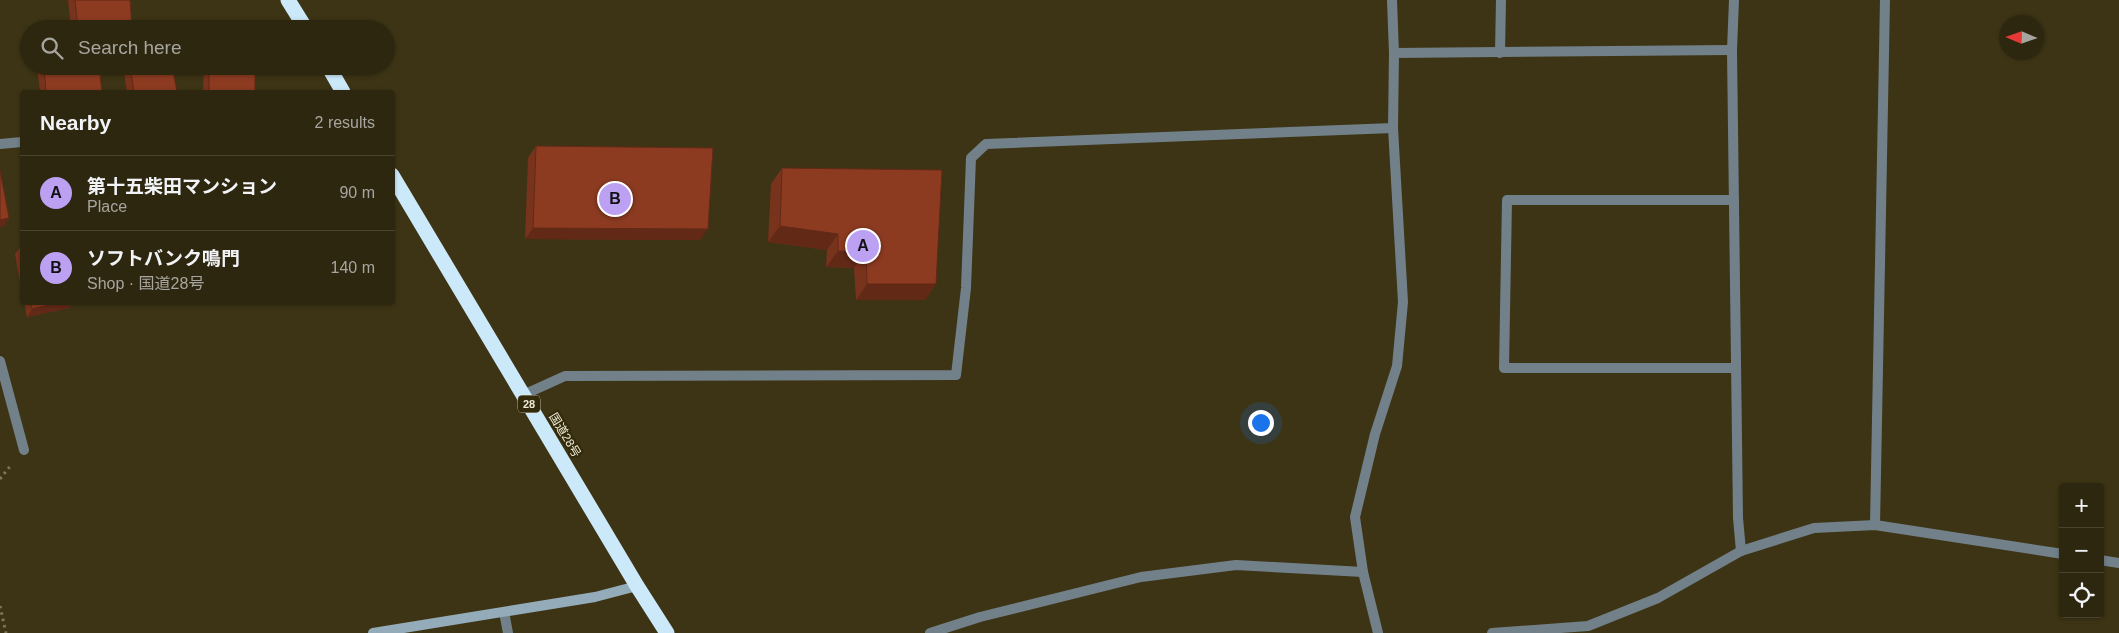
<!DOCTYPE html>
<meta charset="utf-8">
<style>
body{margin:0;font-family:Helvetica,"Noto Sans JP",sans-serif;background:#362f19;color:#f1f3f6}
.controls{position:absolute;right:15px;bottom:15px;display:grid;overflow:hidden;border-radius:5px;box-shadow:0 1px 4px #0004}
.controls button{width:45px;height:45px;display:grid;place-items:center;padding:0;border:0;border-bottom:1px solid #494430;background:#2e2710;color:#f1f3f6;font:25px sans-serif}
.compass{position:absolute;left:1999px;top:15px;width:45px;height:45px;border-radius:50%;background:#2e2710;box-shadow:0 1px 4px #0004;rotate:272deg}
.you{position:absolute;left:1260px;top:422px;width:18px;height:18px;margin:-12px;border:4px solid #fff;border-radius:50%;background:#1a73e8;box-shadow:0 0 0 8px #1a73e833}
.badge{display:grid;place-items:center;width:32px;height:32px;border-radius:50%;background:#bca0f2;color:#111;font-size:16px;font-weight:700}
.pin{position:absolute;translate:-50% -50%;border:2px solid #fff;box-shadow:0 1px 5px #0006}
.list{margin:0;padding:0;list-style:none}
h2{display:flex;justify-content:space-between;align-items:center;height:65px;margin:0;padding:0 20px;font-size:21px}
h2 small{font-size:16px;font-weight:400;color:#a7a59f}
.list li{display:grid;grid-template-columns:32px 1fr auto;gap:15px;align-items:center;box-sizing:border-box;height:75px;padding:0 20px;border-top:1px solid #494430}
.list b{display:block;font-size:19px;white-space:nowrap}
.list p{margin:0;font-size:16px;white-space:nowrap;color:#a7a59f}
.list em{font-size:16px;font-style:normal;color:#a7a59f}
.icon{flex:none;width:28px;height:28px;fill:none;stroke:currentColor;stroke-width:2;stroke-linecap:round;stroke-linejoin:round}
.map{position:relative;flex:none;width:2119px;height:633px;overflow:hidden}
.search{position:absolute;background:#2e2710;box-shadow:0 1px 4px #0004;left:20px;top:20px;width:375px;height:55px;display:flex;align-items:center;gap:12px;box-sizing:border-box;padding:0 18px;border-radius:28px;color:#a7a59f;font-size:19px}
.panel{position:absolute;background:#2e2710;box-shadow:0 1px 4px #0004;left:20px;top:90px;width:375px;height:215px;border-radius:5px}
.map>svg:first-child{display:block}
</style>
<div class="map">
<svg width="2119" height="633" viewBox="0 0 2119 633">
<rect width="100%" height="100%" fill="#3d3415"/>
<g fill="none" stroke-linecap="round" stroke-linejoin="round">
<g stroke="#7e775d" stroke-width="3" stroke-dasharray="2.5 4" stroke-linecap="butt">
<polyline points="0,479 11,465"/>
<polyline points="0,606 6,633"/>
</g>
<g stroke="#728189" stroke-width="10">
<polyline points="1734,0 1732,50 1738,518 1741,551"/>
<polyline points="1394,53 1732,50"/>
<polyline points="1500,53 1501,0"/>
<polyline points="0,144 22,142"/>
<polyline points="1734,200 1507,200 1504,368 1736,368"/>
<polyline points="0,361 24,450"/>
<polyline points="523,395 565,376 956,375 966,288 971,158 986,144 1393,128"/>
<polyline points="1875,525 1885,0"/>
<polyline points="2100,560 2119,563"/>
<polyline points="504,612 508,633"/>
<polyline points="930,633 980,617 1141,577 1236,565 1363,572"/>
<polyline points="1378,633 1363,572 1355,517 1375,434 1397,366 1403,302 1393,128 1394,53 1392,0"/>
<polyline points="1492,633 1588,626 1658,598 1741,551 1814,528 1875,525 2063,554"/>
</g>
<polyline stroke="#94abb9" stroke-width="10" points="373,633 595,597 637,586"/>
<g stroke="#cce9fa" stroke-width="15">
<polyline points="288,0 306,29"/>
<polyline points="328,66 343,92"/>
<polyline points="392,175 637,586 667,633"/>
</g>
</g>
<g fill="#78331c">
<polygon points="68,0 130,0 132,29 71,29"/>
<polygon points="37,66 99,66 102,92 40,92"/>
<polygon points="124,66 172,66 177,92 127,92 123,67"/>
<polygon points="204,66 255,66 255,92 203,92"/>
<polygon points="536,146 700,240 525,239 528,158"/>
<polygon points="782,168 936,284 925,300 856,300 854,268 826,267 827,250 768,242 771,184"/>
<polygon points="22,245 22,295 15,254 21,246"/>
<polygon points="24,302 72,302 69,308 27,317"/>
</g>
<g fill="#622917">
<polygon points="9,218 3,227 0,227 0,220"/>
<polygon points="780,226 838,234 827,250 768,242"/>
<polygon points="533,228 708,229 700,240 525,239"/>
<polygon points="838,251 866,252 854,268 826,267"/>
<polygon points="867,284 936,284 925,300 856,300"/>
<polygon points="60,302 72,302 69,308 27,317 32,309"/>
</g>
<g fill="#8c3b21" stroke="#622917">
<polygon points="75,0 130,0 132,29 78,29"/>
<polygon points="44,66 99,66 102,92 46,92"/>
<polygon points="130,66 172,66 177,92 134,92"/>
<rect x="209" y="66" width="46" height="26"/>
<polygon points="536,146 713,148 708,229 533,228"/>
<polygon points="782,168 942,170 936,284 867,284 866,252 838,251 838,234 780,226"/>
<polygon points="0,170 9,218 0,220"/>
<polygon points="22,245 22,256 21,246"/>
<polygon points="31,302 60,302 32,309"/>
</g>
<g text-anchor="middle" stroke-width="4.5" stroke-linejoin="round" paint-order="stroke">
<rect fill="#322a0a" stroke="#b5af99" stroke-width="1" x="518" y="395.5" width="22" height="17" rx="4"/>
<g font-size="11" font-weight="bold" fill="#ede8d6">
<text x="529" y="408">28</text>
</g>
<g font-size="12" fill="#ede8d6" stroke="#322a0a">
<text transform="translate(565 435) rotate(59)" y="4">国道28号</text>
</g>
</g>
</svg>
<div class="controls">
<button>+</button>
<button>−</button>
<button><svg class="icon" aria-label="locate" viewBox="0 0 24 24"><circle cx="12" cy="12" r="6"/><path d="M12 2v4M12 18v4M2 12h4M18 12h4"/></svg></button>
</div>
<svg class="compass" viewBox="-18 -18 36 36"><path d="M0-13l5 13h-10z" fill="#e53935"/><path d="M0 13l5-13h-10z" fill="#a7a59f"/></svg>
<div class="you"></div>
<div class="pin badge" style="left:863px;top:246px">A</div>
<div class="pin badge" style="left:615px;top:199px">B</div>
<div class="search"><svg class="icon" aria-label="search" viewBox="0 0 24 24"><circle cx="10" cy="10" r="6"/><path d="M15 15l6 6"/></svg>Search here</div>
<section class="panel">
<h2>Nearby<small>2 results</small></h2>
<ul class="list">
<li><span class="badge">A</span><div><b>第十五柴田マンション</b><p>Place</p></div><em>90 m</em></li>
<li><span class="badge">B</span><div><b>ソフトバンク鳴門</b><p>Shop · 国道28号</p></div><em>140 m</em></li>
</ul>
</section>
</div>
